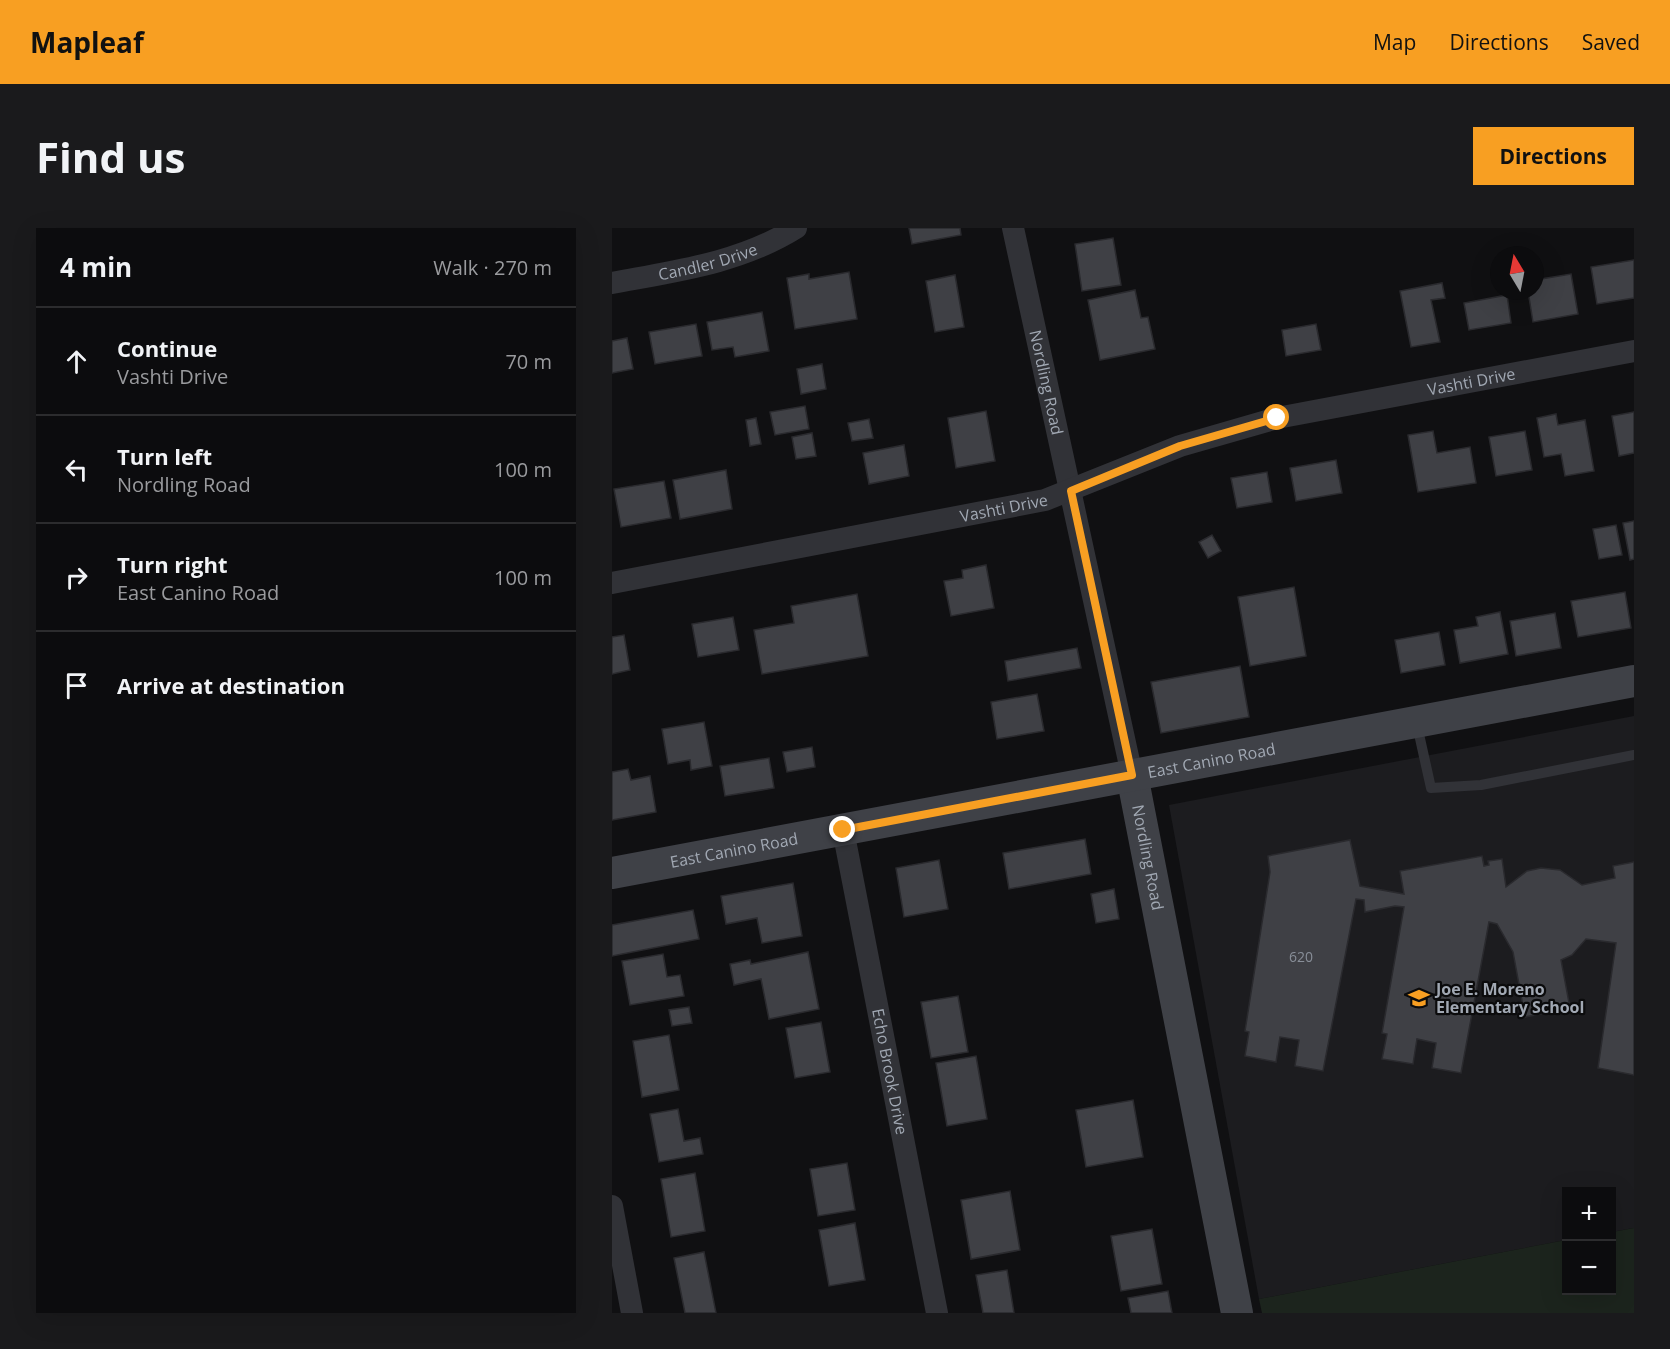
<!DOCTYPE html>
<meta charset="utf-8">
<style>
body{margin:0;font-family:"Open Sans",sans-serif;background:#1a1a1c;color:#f1f3f6}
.controls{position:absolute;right:18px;bottom:18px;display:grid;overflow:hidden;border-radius:0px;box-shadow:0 6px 24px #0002}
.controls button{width:54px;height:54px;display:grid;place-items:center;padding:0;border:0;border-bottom:2px solid #2c2c2e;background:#0c0c0e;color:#f1f3f6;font:30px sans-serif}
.compass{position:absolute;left:878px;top:18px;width:54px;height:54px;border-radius:50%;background:#0c0c0e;box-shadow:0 6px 24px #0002;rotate:350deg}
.stop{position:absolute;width:18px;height:18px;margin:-14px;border:4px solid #f89f22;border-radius:50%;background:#fff}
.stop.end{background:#f89f22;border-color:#fff;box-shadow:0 2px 6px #0008}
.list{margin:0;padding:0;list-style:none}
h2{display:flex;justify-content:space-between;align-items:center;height:78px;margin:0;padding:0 24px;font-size:26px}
h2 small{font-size:20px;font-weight:400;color:#9a9b9e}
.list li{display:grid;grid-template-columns:39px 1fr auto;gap:18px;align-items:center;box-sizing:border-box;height:108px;padding:0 24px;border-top:2px solid #2c2c2e}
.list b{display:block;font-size:22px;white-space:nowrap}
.list p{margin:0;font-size:20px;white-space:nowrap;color:#9a9b9e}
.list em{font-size:20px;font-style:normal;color:#9a9b9e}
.icon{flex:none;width:33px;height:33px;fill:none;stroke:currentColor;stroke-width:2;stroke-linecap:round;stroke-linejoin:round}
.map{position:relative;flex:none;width:1022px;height:1085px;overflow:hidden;border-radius:0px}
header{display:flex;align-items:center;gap:36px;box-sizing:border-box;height:84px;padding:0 30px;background:#f89f22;color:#111}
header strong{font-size:28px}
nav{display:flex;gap:33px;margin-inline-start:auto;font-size:21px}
.intro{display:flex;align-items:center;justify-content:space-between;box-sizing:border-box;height:144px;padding:0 36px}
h1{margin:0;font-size:42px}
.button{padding:15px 27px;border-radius:0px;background:#f89f22;color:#111;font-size:21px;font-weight:700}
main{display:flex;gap:36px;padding:0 36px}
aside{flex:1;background:#0c0c0e;border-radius:0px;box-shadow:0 6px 24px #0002}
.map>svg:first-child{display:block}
</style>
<header>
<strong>Mapleaf</strong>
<nav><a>Map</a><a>Directions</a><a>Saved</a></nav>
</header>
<div class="intro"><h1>Find us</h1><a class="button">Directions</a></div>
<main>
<aside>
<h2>4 min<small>Walk · 270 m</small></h2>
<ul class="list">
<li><svg class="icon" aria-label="ahead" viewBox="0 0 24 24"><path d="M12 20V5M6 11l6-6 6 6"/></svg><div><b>Continue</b><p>Vashti Drive</p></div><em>70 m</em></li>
<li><svg class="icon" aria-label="left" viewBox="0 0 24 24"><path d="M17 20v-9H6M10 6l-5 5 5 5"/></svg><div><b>Turn left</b><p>Nordling Road</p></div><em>100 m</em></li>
<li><svg class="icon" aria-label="right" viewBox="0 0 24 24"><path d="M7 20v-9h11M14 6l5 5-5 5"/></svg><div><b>Turn right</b><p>East Canino Road</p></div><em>100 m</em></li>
<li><svg class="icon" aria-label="arrive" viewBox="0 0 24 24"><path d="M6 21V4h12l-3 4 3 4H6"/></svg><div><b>Arrive at destination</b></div></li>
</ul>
</aside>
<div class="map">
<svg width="1022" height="1085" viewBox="0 0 1022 1085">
<rect width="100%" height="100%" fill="#101012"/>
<polygon fill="#1c1c1f" points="1022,488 1022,1000 1000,1004 999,964 954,964 954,1012 647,1071 557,577"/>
<polygon fill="#1c241d" points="1022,1000 1022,1085 650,1085 647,1071 954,1012 954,1062 999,1062 1000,1004"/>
<g fill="#3f4045" stroke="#2a2a2e" stroke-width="1.5">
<polygon points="297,0 348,0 349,7 300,16"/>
<polygon points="501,10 509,57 470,63 463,16"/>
<polygon points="1022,32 1022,70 985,76 979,39"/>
<polygon points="237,44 245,91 183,101 175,50 197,46 197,51"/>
<polygon points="959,46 966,86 921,94 916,63 923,63 923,52"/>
<polygon points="343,47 352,99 323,104 314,53"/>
<polygon points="830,55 833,70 819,72 828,114 799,119 788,63"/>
<polygon points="523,62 529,90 536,89 543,121 488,132 476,72"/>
<polygon points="895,67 899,95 857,102 852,75"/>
<polygon points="150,84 157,123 123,129 121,119 100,122 95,94"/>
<polygon points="84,96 90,128 43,136 37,104"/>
<polygon points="704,96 709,122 674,128 670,102"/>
<polygon points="15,110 21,141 0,145 0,113"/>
<polygon points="210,136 214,161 189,166 185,141"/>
<polygon points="193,178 197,201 163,207 158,184"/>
<polygon points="374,183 383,233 344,240 336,190"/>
<polygon points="1022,184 1022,225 1007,228 1000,188"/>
<polygon points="944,186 946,197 973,192 982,243 953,248 949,226 932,229 925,190"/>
<polygon points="144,190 149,216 138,218 134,192"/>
<polygon points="257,191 261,210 240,213 236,195"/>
<polygon points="821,203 825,225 858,219 864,255 806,264 796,207"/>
<polygon points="913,203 920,242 884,248 877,209"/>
<polygon points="200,205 204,228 184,231 180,209"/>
<polygon points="292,217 297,248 257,256 251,225"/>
<polygon points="724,232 730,265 684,273 678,240"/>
<polygon points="114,242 120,281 68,291 61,252"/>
<polygon points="655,244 660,274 625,280 619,250"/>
<polygon points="52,253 59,290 9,299 2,261"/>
<polygon points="1022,293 1022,331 1018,332 1011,295"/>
<polygon points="1004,297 1010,327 987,331 981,301"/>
<polygon points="600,307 609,323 596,330 587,314"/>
<polygon points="374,337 382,380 339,388 332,353 351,350 350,342"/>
<polygon points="682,359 694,428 638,438 626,369"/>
<polygon points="1013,364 1019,400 966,409 959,373"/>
<polygon points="245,366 256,428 150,446 142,402 182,395 179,378"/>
<polygon points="888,384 896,426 848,435 842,402 866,398 864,389"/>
<polygon points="943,385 949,420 904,428 898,393"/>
<polygon points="121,389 127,422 86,429 80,396"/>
<polygon points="827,404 833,437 789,445 783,412"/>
<polygon points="12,407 18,442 0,446 0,409"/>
<polygon points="465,420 469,440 396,453 393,433"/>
<polygon points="628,438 637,489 549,505 539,454"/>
<polygon points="425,466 432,503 385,511 379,474"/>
<polygon points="92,494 100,538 79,542 78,532 56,536 50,501"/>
<polygon points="200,519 203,539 175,544 171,524"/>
<polygon points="157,530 162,560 113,568 108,538"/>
<polygon points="16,541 19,552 38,548 44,584 0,592 0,544"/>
<polygon points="473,611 479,646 397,661 391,625"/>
<polygon points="738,612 748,658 792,666 788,643 870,628 872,638 877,637 876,633 890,631 894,659 915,643 929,640 948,642 970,657 1003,650 1001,638 1022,634 1022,847 986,840 1004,715 974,711 960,727 949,732 958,780 913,789 901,724 885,696 877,694 849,845 820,840 824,815 805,811 801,836 770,831 775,806 770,805 792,679 783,678 753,684 752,672 744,671 711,843 683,838 687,812 668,809 664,834 633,828 637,804 633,803 658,644 656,628"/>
<polygon points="327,632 336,681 292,689 284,640"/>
<polygon points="181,655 190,708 150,715 145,690 114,696 109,668"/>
<polygon points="502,661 507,691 484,695 479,666"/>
<polygon points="81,682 87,711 0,728 0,697"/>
<polygon points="196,724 207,781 157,791 149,751 122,757 118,736 138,732 139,736"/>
<polygon points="51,726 55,749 68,747 72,768 18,777 10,733"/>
<polygon points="346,768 356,824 319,830 309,774"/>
<polygon points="77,779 80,795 60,798 57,782"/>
<polygon points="209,794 218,844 183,850 174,800"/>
<polygon points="57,807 67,862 30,869 21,813"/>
<polygon points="364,828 375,891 335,898 324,835"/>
<polygon points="521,872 531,929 474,939 464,882"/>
<polygon points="66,881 72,913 88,910 91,926 47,934 38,886"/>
<polygon points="235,935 243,982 206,988 198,941"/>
<polygon points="83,945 93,1003 59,1009 49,951"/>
<polygon points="398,963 408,1022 359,1031 349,972"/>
<polygon points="243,995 253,1052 217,1058 207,1002"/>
<polygon points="540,1001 550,1056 509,1063 499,1008"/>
<polygon points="92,1024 104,1085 73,1085 62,1030"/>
<polygon points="395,1042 402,1085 371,1085 364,1047"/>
<polygon points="556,1063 560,1085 519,1085 516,1070"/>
</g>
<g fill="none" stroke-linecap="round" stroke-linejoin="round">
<polyline stroke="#313237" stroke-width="10" points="805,497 819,560 869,557 1022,527"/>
<g stroke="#313237" stroke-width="22">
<path id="s1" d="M401,0L520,547"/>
<path id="s2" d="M0,55C64,43 128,35 184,0"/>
<path id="s3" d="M0,355L433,272L568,218L665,190L1022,123"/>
<path id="s4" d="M231,602L325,1085"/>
<polyline points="0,978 20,1085"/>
</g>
<g stroke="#3f4147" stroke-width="32">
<path id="s5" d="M520,547L625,1085"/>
<path id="s6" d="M0,645L1022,453"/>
</g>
</g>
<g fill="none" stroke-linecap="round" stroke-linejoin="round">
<polyline stroke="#f89f22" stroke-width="8" points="231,602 520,547 459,263 568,218 665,190"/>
</g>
<defs>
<symbol id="school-bare" viewBox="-9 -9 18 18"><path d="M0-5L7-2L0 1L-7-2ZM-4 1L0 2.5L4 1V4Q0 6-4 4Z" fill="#f89f22" stroke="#0b0b0c" stroke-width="2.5" paint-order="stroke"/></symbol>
</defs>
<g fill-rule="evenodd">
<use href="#school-bare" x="792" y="755" width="30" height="30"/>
</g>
<g text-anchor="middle" stroke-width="4.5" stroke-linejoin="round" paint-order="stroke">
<g font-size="14" fill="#888e98">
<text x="689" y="734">620</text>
</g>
<g font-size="16" fill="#a1a8b3" stroke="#0b0b0c">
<text dy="6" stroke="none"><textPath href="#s2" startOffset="98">Candler Drive</textPath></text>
<text dy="6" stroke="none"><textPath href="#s3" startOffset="885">Vashti Drive</textPath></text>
<text dy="6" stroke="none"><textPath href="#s1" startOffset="158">Nordling Road</textPath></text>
<text dy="6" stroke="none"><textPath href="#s3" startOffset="399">Vashti Drive</textPath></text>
<text dy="6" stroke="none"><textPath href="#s6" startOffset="610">East Canino Road</textPath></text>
<text dy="6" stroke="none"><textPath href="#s6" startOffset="124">East Canino Road</textPath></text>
<text dy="6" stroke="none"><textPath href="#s5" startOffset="84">Nordling Road</textPath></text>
<text dy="6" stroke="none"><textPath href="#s4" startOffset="246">Echo Brook Drive</textPath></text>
</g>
<g font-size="16" font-weight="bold" fill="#a1a8b3" stroke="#0b0b0c" text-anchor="start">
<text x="824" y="767">Joe E. Moreno<tspan x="824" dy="18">Elementary School</tspan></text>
</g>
</g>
</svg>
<div class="controls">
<button>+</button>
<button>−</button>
</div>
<svg class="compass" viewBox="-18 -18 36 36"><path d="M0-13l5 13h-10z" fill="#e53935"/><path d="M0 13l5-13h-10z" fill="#9a9b9e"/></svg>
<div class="stop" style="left:665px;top:190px"></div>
<div class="stop end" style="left:231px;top:602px"></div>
</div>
</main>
